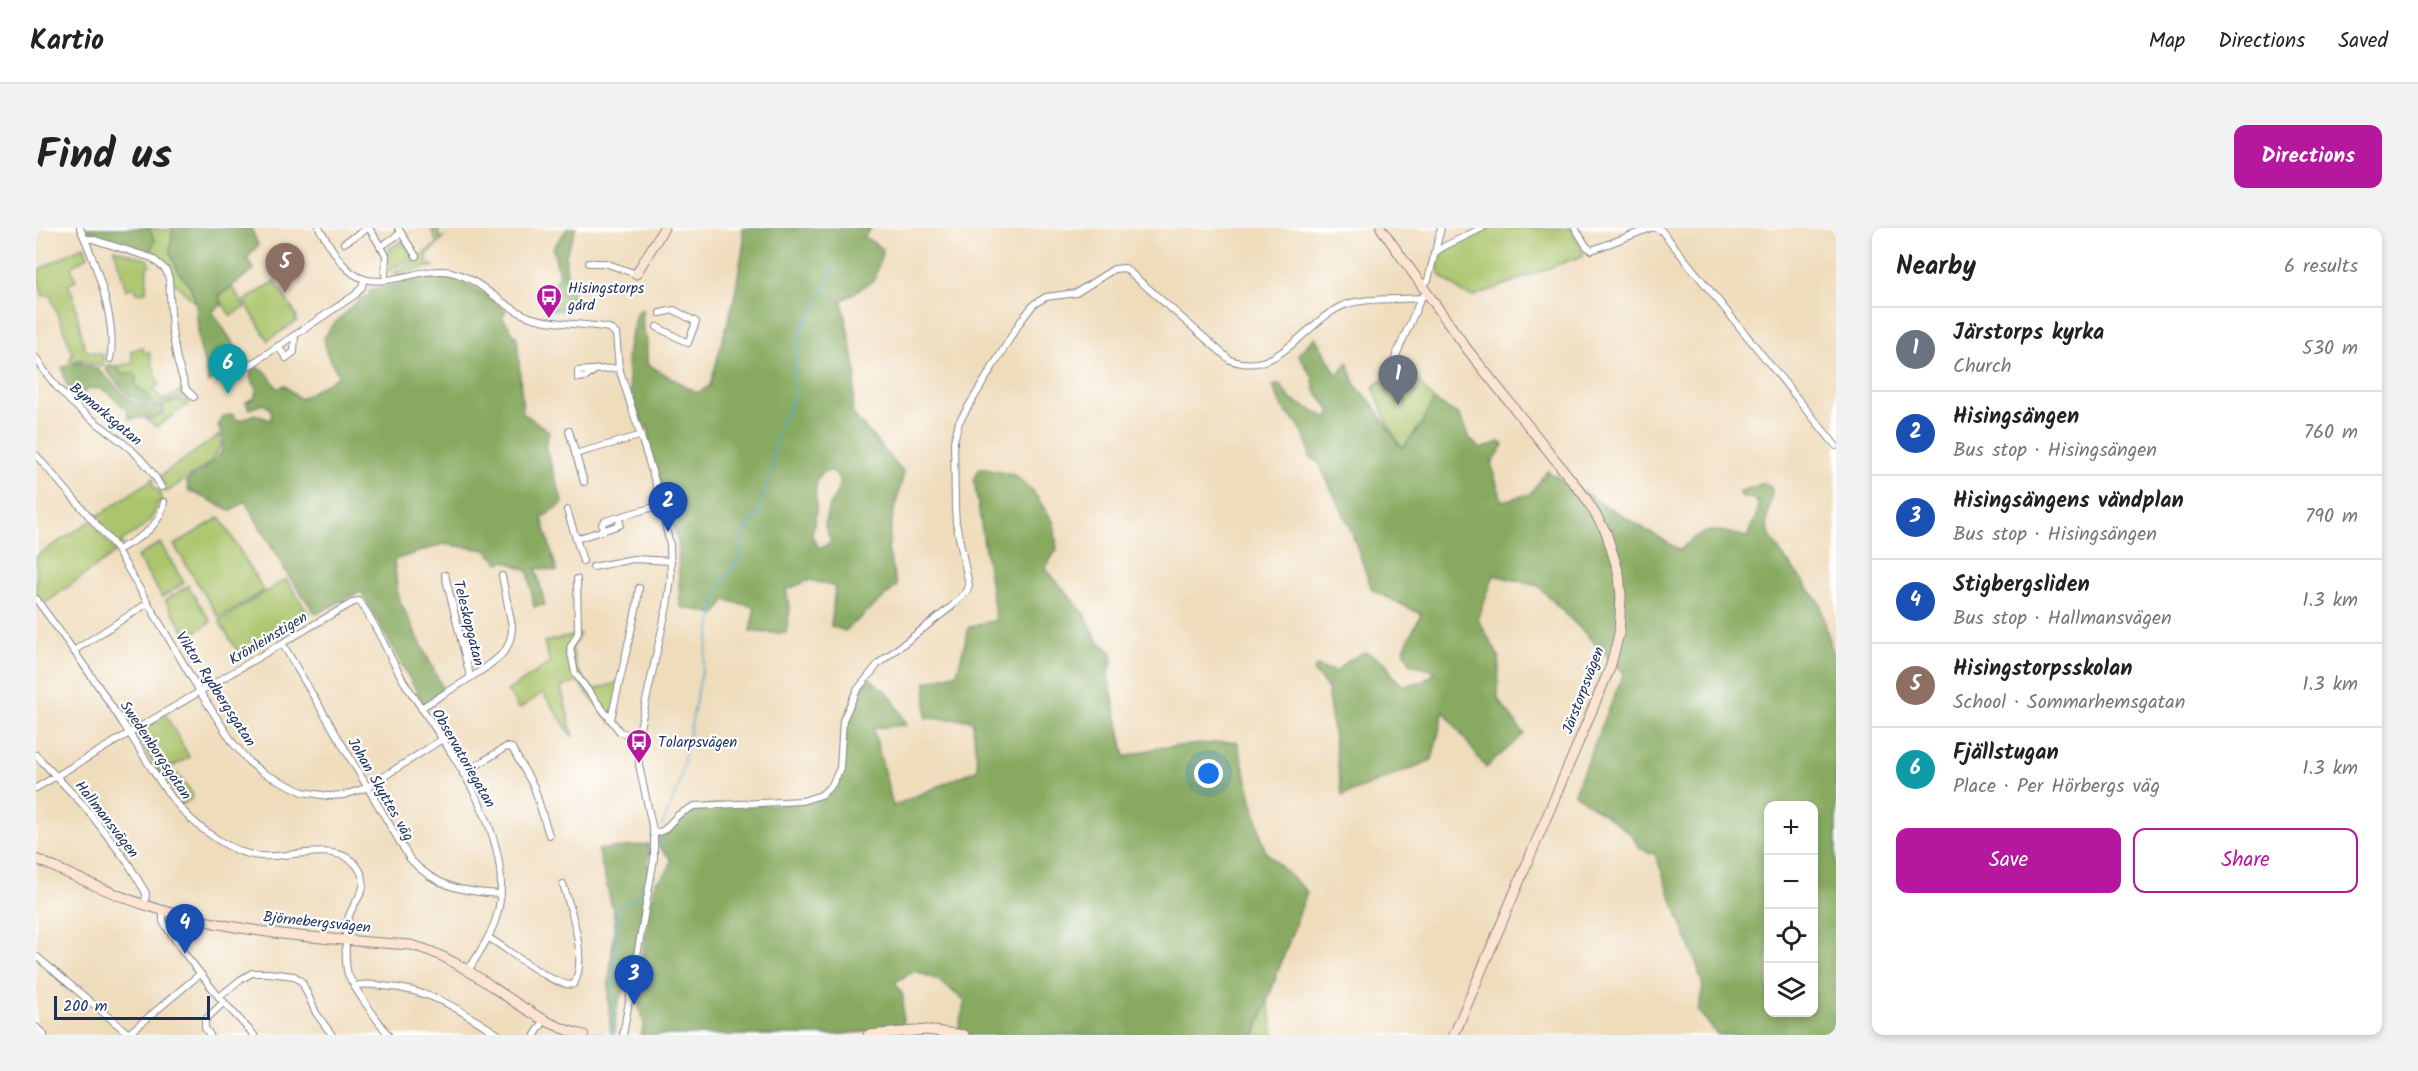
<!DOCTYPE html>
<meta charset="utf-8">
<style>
body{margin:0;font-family:Kalam,sans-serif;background:#f2f2f2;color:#222}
.controls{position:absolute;right:18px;bottom:18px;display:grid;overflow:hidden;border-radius:12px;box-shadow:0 3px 9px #0003}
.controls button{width:54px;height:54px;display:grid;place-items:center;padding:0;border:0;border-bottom:2px solid #e0e0e0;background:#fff;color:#222;font:30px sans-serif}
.scale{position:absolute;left:18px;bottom:15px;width:156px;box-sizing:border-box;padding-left:6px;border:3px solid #1b2f5e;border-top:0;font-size:16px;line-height:21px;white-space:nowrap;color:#1b2f5e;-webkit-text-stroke:4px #fff;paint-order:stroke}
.you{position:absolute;left:1173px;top:546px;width:21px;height:21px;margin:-15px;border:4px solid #fff;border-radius:50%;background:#1a73e8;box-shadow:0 0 0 9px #1a73e833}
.badge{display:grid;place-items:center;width:39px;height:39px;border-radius:50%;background:#b5179e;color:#fff;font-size:20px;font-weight:700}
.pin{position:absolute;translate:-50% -50px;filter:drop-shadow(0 2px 3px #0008)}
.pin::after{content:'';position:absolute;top:32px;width:21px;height:18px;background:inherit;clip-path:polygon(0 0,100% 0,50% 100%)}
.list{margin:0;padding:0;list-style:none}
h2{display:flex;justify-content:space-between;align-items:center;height:78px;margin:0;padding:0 24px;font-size:26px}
h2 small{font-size:20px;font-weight:400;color:#767676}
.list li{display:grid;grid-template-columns:39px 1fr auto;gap:18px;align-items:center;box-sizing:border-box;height:84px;padding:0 24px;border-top:2px solid #e0e0e0}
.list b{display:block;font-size:22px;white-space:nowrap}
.list p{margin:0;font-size:20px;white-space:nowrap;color:#767676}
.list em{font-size:20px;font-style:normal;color:#767676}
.actions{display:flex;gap:12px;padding:18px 24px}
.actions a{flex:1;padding:14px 0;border:2px solid #b5179e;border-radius:12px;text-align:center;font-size:21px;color:#b5179e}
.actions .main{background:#b5179e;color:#fff}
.icon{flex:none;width:33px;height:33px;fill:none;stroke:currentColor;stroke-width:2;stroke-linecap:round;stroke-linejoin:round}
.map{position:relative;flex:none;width:1800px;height:807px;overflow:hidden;border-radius:12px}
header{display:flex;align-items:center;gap:36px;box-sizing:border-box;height:84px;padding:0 30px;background:#fff;border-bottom:2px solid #e0e0e0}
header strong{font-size:28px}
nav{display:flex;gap:33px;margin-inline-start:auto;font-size:21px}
.intro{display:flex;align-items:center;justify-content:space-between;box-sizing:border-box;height:144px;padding:0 36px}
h1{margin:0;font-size:42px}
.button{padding:15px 27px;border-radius:12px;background:#b5179e;color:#fff;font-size:21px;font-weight:700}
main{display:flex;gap:36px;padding:0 36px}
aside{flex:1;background:#fff;border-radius:12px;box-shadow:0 3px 9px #0003}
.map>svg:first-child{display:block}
</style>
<header>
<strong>Kartio</strong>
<nav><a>Map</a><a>Directions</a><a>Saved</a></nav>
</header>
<div class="intro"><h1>Find us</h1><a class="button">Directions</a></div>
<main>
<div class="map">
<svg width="1800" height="807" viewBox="0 0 1800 807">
<rect width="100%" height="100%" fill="#fff"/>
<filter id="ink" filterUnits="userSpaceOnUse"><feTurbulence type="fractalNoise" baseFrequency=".0167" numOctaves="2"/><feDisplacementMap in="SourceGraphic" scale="12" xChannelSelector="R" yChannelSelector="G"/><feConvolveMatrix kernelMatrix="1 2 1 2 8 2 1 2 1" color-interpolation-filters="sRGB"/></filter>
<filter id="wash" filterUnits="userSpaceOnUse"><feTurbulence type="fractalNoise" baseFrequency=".008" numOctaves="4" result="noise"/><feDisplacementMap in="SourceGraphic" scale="24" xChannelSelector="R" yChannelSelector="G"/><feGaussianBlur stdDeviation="1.35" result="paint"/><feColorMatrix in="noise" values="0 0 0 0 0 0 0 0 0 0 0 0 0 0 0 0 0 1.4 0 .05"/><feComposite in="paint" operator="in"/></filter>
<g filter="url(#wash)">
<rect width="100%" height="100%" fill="#efdcbb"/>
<g fill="#abc56c" stroke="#637a65" stroke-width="1.5">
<path d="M113,0L127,2L137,0L134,23L142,43L155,59L160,76L140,56H137C136,39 128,30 112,25L116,21Z"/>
<polygon points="395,0 401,0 404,10 408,9 391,27 392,36 399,38 355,47 401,16"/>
<path d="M1452,0H1535L1548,27L1439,68C1428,69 1424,61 1415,56C1375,30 1432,9 1452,0Z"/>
<polygon points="368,12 376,29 353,43 351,42 351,27 355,24 353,21"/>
<polygon points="48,18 52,28 35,39 40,53 32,57 37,67 48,118 51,123 67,126 68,137 64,139 48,132 33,133 37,125 14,67 7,68 0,43"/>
<polygon points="78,21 113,32 114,37 111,39 110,64 100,65 99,59 90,62"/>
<polygon points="239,53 261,89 259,90 261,93 232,112 208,73"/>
<polygon points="196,59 209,79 195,88 182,69"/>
<polygon points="107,119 108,125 113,124 123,157 117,161 127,172 147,162 149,168 133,174 116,174 114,169 85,146 82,138 97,135 95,123"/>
<polygon points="1368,137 1398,172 1385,197 1366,220 1353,199 1337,159"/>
<polygon points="150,171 154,175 121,199 107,189 114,191 127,180 126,177"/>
<polygon points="183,207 185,217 175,234 131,264 127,263 129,257 123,249"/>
<path d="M118,250L117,258L124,265L126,274H122C117,296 102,303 85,313L87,317H81L59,290Z"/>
<polygon points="184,289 228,363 183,390 138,317"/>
<polygon points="55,293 80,324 8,376 0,365 0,328"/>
<polygon points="124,315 148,355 126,369 101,329"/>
<polygon points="250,351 273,387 205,429 183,393"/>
<polygon points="152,358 175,394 152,409 129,372"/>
<polygon points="544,406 536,420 540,440 557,462 586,453 576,496 542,454 525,459 537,509 507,465 483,481 471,463 514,435 508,414"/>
<polygon points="130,487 153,529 124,546 99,506"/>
<polygon points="139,544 156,565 155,571 146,577 130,550"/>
<polygon points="1232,772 1238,807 1219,807"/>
</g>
<g fill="#88aa60" stroke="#526c5f" stroke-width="1.5" fill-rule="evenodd">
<polygon points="49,0 113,0 119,13 112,25 57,8"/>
<polygon points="137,0 215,0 222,17 211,31 218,42 182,68 187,76 176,83 206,129 210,127 212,130 187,141 173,155 163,114 160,76 155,59 142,43 134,23"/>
<path d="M532,0H540C538,8 534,15 531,23C527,37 533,64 544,73L539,79C523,83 511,88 505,68L518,56L523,47L517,20Z"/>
<path d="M706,0H835L828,9L847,21L839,51L806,73L820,144L816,185L868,245L857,287L852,322L861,358L809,403L795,398L799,359L774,352L750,362L754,382L750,405L714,404L719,379L689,372L680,386L644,379L642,315L628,261L611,219L614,204C597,189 589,143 592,121C594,109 598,97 600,85L606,81L607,103L611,112V136L661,165L674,158L698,71L708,14ZM796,243L801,247L804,257L791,284L789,298L795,313L784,321L776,309C777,299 780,290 780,280C780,265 777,256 786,244Z"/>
<path d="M396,49C425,48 448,64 470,83L466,89L481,110L487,185L513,203L509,218L527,275L506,290L521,343L500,340L509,377L498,379L492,343L470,333L463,335L450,322L407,316L358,332L362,369L407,461L387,475L325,363L280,386L252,347L209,273L196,283L152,262L151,253C171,238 199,227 182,198L187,189L196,186L201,192H206L219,186L234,192L236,187L234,180L227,176L213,181L210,174L218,170L221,161L214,149L216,141L221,139L230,144L242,161L248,157L264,171L303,148L290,124L288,110L296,98L326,69L332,68L334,62Z"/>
<path d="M1279,109L1301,147L1312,134L1320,158L1337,176L1363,218L1367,220L1385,197L1398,172L1423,187L1433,210L1445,221L1464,214L1468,217L1455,236L1466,273L1494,266L1511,243L1644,322C1671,297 1677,301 1711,309L1722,283V275L1715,270H1708L1702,264L1728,255L1734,257L1736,264L1730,295L1733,306L1744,324L1784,375L1800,438V807H1682L1662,783L1667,759L1661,737L1619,626L1604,621L1595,606L1538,565L1588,445L1502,358L1458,347L1442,391L1463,429L1462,471L1488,506L1450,540L1408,483L1396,532L1306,568L1291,459L1278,444L1280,438L1300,444L1313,432L1330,424L1350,435L1357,448L1367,458L1388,453L1399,444L1374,435L1368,421L1385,386L1336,362L1313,297L1282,234L1274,229L1271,214L1262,196L1246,180L1237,158L1244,156L1255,172L1293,190L1294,182L1278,161L1277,150L1262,126ZM1732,578H1778V784H1732Z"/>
<path d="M38,135C66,134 73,157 93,171C102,177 116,177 126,177L128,185C117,194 106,187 94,191L91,186L93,183C78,174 73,156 51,161L44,170L36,172L32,168L33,160L29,153L26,139Z"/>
<path d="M74,137L82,138L85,146L97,145L100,150V158L114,169L116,174C90,173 86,159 70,142V139Z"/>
<path d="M943,240L978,247L996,262L1018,295L1021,321L1009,340L1048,385L1062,413L1075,424L1077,431L1072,446L1089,529L1120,520L1201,513L1229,623L1271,664L1219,807H935L922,802L929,773L902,752L879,743L859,754L867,768V800L797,807H605L608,796L599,764L619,654C629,648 634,643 635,631L622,618L621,611C625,606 628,607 632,603C639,597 642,588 651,584C692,566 748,588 790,565C818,550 802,513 810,488C814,474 823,461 833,450L855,468L871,497L837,500L857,578L942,541L936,492L890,490V454L921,445L933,399L960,392L938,251Z"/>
<path d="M613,616L612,657L592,760C578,770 580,791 579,806L575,807L572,766L579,691L562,622Z"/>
</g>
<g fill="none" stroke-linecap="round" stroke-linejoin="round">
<g stroke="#50a8cd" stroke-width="1.5">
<polyline points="626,598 643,557 683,358 706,325 707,312 711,299 724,285 726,270 736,245 739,209 759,167 757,147 766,100 776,85 799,38"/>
<polyline points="626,620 626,608"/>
<polyline points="558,804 567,804"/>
<path d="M574,805H576L581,682C585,675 590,674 597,671C610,665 611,650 614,637"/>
</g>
</g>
</g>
<g filter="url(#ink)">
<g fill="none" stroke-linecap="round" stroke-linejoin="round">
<defs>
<g id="street">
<path d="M44,0C59,33 82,95 74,131"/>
<path d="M283,0C295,18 306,44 328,51C353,59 388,38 415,44C445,51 463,77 491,88C514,97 548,95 573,100L580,106L583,140L620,256L634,317L635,351L631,378L602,509L603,537L618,607V631L587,807"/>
<polyline points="333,0 350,27 349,47"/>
<polyline points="362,0 380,28"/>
<polyline points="1539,0 1551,19 1556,22 1615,0"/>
<polyline points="1618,0 1625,2 1800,218"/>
<polyline points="49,11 56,11 116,30 130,42 133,51 136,103 141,132 150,161 158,169"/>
<polyline points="308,15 332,0"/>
<polyline points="344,19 365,5"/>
<polyline points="1398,25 1409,18 1446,0"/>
<polyline points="553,35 569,35 600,46"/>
<polyline points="1386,58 1392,52 1405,0"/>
<polyline points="621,99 652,115 660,94 638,82 624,85"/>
<polyline points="242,118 250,130 258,124 259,107"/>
<path d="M0,130C12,150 27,168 45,183C75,207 107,224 125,259"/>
<polyline points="1359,130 1385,70"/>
<polyline points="214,137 319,67 326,59 328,51"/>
<polyline points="559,142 550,149 542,150 542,143 583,140"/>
<polyline points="533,203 548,254"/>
<polyline points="539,226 603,208"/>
<polyline points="0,227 78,317 164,464 197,515 213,534 227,545 267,564 292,568 308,567 330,560 405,512"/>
<polyline points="531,282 547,333"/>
<polyline points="567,303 566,296 569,293 625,277"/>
<polyline points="540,311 584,297 583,289"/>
<path d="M82,322C103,310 124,300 128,274"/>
<polyline points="557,339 597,331 635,333"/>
<polyline points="409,347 434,448"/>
<polyline points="541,351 542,405 534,420 539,445 544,452 584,504 602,509"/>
<path d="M0,371C30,411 59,452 86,494C113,534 134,580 175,607C189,617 207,627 225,628C251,631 302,612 321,638C337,661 319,669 313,688C309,699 309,730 311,742C313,756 343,793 352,807"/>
<path d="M246,415L374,631C399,659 428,664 465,666"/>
<polyline points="39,422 112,375"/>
<path d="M385,480C405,467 459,438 470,421C474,414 476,406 476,398L466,348"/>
<polyline points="575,491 601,377 603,360"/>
<polyline points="0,527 50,580 92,635 110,665 109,677"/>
<polyline points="427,546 470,519 476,520 498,559 513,607"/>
<path d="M0,560L284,393L318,374L323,373C340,394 354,432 370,457C410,518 483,609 461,687C455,708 443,725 432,743"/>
<path d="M617,606L628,602L642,587L658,578L766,573L785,567L796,557L804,540L807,492L821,462L843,435L915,379L931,363L933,357L920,295L919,280L918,213L923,194L984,94L998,76L1010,69L1040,65L1078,41L1089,40L1194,132C1243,150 1268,95 1306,78C1326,69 1362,72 1385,70L1391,65"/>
<polyline points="127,681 127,694 149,726 183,769 218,807"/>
<path d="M453,710C469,719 523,763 538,756C552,729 535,683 527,656"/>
<polyline points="0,728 94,807"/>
<path d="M319,758C328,755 338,757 347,758C396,762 423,781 463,807"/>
<polyline points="183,769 204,752 216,745 233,745 258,748 266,754 280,785 296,807"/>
<polyline points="0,799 8,807"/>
<polyline points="91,807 164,746"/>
<polyline points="174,807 169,800 169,792 188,774"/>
<polyline points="499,807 508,793"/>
</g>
<g id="secondary">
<polyline points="1345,0 1431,121 1549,269 1570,304 1583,346 1585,369 1583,406 1574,440 1418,807"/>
<polyline points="600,46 628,0"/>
<path d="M0,631C36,647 72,665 109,677C195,705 285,711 375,717C440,733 483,792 548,807"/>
<polyline points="832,807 891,802 928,807"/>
</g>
</defs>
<use href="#street" stroke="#85868c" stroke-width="8"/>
<use href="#secondary" stroke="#85868c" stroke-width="11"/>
<use href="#street" stroke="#fff" stroke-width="6"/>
<use href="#secondary" stroke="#fde4d0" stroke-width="9"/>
</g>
</g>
<defs>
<symbol id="bus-pin" viewBox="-11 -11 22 30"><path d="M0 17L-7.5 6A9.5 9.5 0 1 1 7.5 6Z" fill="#b5179e" stroke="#fff"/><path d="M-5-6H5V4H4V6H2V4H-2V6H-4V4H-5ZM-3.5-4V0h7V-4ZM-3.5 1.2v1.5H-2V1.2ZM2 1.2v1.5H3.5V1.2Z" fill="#fff"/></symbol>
</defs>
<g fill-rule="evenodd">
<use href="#bus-pin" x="498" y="54" width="30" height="40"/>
<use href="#bus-pin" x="588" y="499" width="30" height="40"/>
</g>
<g text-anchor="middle" stroke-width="4.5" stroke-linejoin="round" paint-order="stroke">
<g font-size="15" fill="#1b2f5e" stroke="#fff" text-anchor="start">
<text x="532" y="65">Hisingstorps<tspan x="532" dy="17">gård</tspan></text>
<text x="622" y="519">Tolarpsvägen</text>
</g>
<g font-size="15" fill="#1b2f5e" stroke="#fff">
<text transform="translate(70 186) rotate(40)" y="5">Bymarksgatan</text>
<text transform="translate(433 395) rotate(76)" y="5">Teleskopgatan</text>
<text transform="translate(232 410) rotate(-31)" y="5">Krönleinstigen</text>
<text transform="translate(180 461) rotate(57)" y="5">Viktor Rydbergsgatan</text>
<text transform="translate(1547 462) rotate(-69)" y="5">Järstorpsvägen</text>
<text transform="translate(120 522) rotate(56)" y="5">Swedenborgsgatan</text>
<text transform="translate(428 530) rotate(60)" y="5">Observatoriegatan</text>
<text transform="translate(345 561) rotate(60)" y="5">Johan Skyttes väg</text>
<text transform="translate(71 591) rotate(52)" y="5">Hallmansvägen</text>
<text transform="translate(281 694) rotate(6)" y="5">Björnebergsvägen</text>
</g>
</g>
</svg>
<div class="controls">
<button>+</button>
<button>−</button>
<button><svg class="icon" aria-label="locate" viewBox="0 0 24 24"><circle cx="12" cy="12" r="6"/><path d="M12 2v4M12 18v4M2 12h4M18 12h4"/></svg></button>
<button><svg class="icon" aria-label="layers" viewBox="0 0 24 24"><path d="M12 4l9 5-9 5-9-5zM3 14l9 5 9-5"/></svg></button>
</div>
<div class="scale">200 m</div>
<div class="you"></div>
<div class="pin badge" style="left:1362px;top:177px;background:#6b7280">1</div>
<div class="pin badge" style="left:632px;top:304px;background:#1a4fb4">2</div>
<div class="pin badge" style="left:598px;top:777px;background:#1a4fb4">3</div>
<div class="pin badge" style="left:149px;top:726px;background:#1a4fb4">4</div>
<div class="pin badge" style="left:249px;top:65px;background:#8d6e63">5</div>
<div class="pin badge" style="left:192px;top:166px;background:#0f9aa8">6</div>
</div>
<aside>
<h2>Nearby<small>6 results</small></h2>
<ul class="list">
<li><span class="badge" style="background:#6b7280">1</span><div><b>Järstorps kyrka</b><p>Church</p></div><em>530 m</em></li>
<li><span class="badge" style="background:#1a4fb4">2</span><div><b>Hisingsängen</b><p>Bus stop · Hisingsängen</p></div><em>760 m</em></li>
<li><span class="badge" style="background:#1a4fb4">3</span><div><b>Hisingsängens vändplan</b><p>Bus stop · Hisingsängen</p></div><em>790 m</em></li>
<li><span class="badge" style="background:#1a4fb4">4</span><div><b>Stigbergsliden</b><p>Bus stop · Hallmansvägen</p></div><em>1.3 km</em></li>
<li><span class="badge" style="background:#8d6e63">5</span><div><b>Hisingstorpsskolan</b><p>School · Sommarhemsgatan</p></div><em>1.3 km</em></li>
<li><span class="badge" style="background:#0f9aa8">6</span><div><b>Fjällstugan</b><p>Place · Per Hörbergs väg</p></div><em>1.3 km</em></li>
</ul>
<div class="actions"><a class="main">Save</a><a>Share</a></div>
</aside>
</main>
